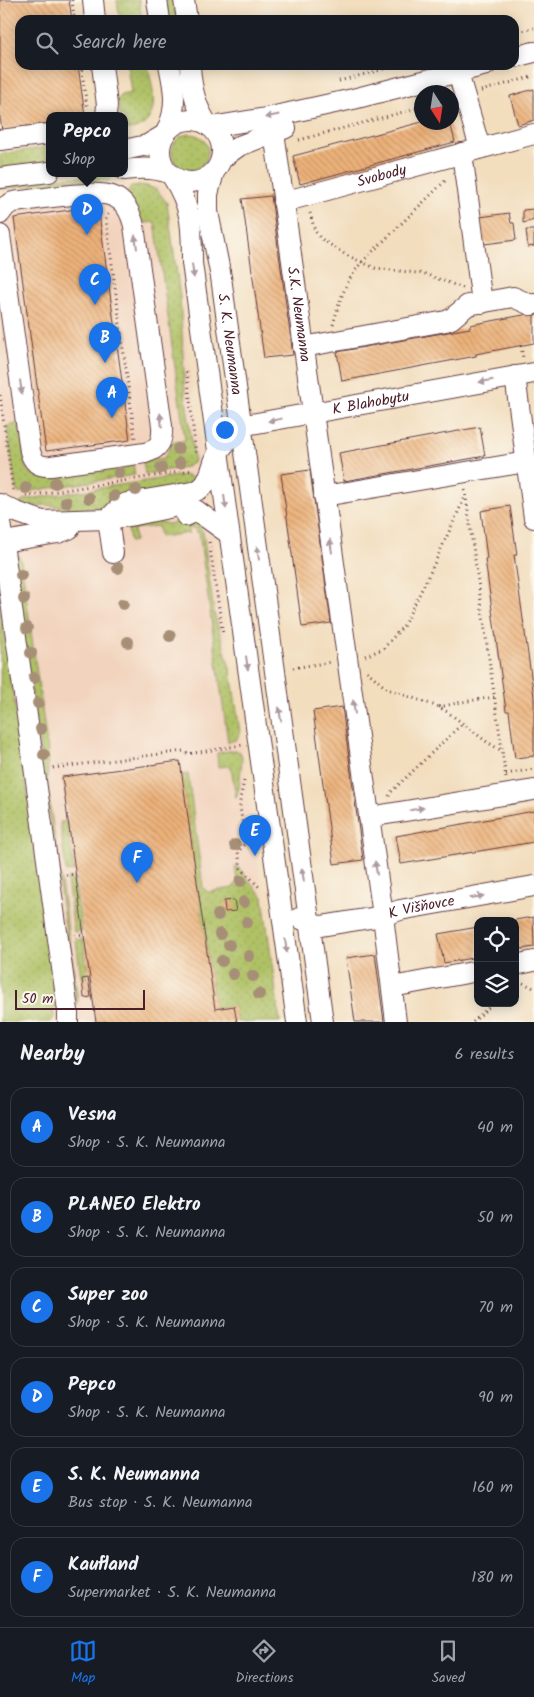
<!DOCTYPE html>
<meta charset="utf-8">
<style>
body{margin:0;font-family:Kalam,sans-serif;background:#242831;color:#f1f3f6}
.controls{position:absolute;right:15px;bottom:15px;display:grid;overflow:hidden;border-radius:10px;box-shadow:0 2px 12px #0003}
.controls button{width:45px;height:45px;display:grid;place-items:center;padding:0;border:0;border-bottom:1px solid #363941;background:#171b24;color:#f1f3f6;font:25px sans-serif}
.compass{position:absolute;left:414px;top:85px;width:45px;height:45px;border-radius:50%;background:#171b24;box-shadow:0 2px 12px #0003;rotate:168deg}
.scale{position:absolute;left:15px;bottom:12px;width:130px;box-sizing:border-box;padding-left:5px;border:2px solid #4a1f2b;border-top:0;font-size:14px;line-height:18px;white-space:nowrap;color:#4a1f2b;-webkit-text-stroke:4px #fbf7ec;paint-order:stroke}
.you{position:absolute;left:224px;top:429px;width:18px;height:18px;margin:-12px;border:4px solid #fff;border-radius:50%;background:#1a73e8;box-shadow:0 0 0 8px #1a73e833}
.badge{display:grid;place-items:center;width:32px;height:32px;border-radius:50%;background:#1a73e8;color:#fff;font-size:16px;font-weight:700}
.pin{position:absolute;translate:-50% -41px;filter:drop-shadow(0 1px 2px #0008)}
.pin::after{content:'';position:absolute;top:26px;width:18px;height:15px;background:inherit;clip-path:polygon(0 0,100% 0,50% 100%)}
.popup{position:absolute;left:46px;top:112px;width:82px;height:65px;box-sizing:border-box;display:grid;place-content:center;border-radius:10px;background:#171b24;filter:drop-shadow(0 1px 4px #0005);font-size:16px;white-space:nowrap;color:#9ea1a6}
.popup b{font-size:19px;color:#f1f3f6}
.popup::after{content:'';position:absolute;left:50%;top:100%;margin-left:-10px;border:10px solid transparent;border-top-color:#171b24}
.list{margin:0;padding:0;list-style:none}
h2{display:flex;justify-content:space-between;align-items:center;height:65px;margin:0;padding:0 20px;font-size:21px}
h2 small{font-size:16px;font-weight:400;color:#9ea1a6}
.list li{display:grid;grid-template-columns:32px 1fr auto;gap:15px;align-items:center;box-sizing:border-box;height:80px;margin:0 10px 10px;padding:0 10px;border:1px solid #363941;border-radius:15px}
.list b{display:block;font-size:19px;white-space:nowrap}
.list p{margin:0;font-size:16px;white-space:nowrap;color:#9ea1a6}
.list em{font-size:16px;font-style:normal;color:#9ea1a6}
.icon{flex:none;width:28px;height:28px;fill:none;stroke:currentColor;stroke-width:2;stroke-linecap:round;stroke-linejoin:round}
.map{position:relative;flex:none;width:534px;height:1022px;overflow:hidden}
.search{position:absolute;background:#171b24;box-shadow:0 2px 12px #0003;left:15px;right:15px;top:15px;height:55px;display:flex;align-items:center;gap:12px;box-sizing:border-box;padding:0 18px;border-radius:15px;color:#9ea1a6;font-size:19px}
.sheet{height:605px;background:#171b24}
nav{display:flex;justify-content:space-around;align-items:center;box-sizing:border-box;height:70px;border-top:1px solid #363941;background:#171b24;font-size:14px;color:#9ea1a6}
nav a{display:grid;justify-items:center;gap:2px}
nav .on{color:#1a73e8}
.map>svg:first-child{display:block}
</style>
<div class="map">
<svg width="534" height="1022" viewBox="0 0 534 1022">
<defs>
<pattern id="grass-dots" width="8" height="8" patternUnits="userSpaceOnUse" patternTransform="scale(1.25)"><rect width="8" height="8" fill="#afc165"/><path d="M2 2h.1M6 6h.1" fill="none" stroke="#98a558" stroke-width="1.8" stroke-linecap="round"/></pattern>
<pattern id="building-back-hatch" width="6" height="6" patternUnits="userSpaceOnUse" patternTransform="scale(1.25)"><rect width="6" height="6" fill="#edb27a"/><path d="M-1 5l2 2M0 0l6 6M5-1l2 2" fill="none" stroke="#c29064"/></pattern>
</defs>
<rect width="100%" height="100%" fill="#fbf7ec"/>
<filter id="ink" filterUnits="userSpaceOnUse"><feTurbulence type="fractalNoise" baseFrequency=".02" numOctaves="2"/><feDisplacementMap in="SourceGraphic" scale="10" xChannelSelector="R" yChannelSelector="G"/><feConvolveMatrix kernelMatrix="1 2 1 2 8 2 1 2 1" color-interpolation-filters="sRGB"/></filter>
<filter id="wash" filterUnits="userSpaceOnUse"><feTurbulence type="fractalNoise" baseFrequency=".0096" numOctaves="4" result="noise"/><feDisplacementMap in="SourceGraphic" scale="20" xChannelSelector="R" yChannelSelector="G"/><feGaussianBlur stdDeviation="1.12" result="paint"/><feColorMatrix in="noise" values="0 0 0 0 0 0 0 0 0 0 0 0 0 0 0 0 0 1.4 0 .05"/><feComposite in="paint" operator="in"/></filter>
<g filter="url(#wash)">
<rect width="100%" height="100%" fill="#f2ddbd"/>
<polygon fill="#f2d4be" points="140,184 165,188 280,1022 52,1022 54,1016 0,608 0,196"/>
<g fill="url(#grass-dots)" stroke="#7c7048">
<polygon points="117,0 139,0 142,20 120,20"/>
<polygon points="165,0 174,0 176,20 168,20"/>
<path d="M127,65H148C151,84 161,111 143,125C137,129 131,131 125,129L124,116H120L118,100L121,95L131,93Z"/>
<circle cx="190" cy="152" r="18"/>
<polygon points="49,147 49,162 0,168 0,154"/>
<polygon points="112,176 109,181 69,181 0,189 0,185 55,178"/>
<polygon points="140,185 147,186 157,190 167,203 180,296 185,393 194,458 193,463 186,467 145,474 143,461 164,458 172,443 185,440 155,222 145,223 142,221 126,195 132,186"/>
<polygon points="19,421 26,469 32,474 41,476 133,463 135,475 18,493 16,490 7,426 17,424"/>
<polygon points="184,475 191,477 194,483 104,508 75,509 47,505 24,507 20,504 23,500"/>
<polygon points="198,517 200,528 203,532 214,613 231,672 240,732 236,740 228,742 199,532 196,532 195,528 189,528 189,533 160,537 158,526 134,529 135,541 130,542 128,529 131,524 148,521 170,524"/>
<polygon points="17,548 18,556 21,560 48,752 47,784 78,1000 76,1004 24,639 15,557"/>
<polygon points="0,601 58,1007 53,1008 54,1016 51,1022 0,1022"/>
<polygon points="234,750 240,752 242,757 239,789 236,798 231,766 218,767 217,753"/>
<polygon points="188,774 203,887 206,891 209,892 233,888 237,881 235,867 238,867 263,897 280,1022 237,1022 234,1006 215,1009 182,775"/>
<polygon points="60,822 67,822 74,871 66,872"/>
<polygon points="74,878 82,931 74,932 67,879"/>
<polygon points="83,939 88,977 81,978 76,940"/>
</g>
<g id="blocks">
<g fill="url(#building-back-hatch)">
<polygon points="0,0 69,0 72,20 20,20 20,65 78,65 85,116 49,116 49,123 2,130 0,118"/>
<polygon points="534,89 534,120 518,125 510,96"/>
<polygon points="422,122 450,122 455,142 300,184 293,156"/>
<polygon points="271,196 293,355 264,358 242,199"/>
<polygon points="98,206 130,440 46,451 14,218"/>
<polygon points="534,209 534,220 523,223 523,210"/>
<polygon points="509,213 511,223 514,223 516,240 484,244 480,217"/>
<polygon points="526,230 534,230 534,246 528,247"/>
<polygon points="534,313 534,343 476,354 476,356 342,381 337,352 470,328 470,325"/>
<polygon points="480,427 485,456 344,481 339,453"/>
<polygon points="310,470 331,623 302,627 281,474"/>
<polygon points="510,506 517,555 514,555 534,697 534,756 515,758 509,711 506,711 485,559 487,558 481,511"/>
<polygon points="342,707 363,860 334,864 313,711"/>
<polygon points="180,761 215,1009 234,1006 237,1022 96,1022 62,777"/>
<polygon points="534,811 534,842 401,864 396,836"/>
<polygon points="234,900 236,911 225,912 224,901"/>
<polygon points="533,917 534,947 515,950 515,920"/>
<polygon points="478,927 478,957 444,963 438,934"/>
<polygon points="375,954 384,1022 355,1022 346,958"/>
<polygon points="88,978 91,997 84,998 82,979"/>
</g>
</g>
</g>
<g filter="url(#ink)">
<use href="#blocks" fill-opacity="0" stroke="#633c41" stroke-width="1"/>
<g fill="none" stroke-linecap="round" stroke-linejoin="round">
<defs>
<g id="minor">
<polyline points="93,0 95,20"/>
<polyline points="157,0 160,20"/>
<polyline points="184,0 187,20"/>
<polyline points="514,57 534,52"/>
<polyline points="102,65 107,105 106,116"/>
<path d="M190,65C191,87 195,108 209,126"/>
<polyline points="458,73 480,148"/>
<circle cx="191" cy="151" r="31"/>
<polyline points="211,127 266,118 353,99 486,65"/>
<path d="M167,130C178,108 174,88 169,65"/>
<path id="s1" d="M274,132L383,916L396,1022"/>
<polyline points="0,140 49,134"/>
<polyline points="124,150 147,145 164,135"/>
<polyline points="462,153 482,303"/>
<polyline points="221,159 239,146 286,128"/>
<path d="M124,170C139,168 154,167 168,173"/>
<path id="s2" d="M214,172L208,194V212L221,277L323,1022"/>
<path d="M172,176C192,207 192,227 192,263L297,1022"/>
<polyline points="0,178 49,172"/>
<path id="s3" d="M283,202L534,134"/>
<path d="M0,214L6,206L13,202C34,200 95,189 112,196C124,200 131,213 134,226L162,426C163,440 160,449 145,453L51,466C39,467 33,463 30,451L0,235"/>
<polyline points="303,347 446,321 451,319 468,305 513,297 531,305 534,304"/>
<polyline points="515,376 534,518"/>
<polyline points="324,496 526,462"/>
<polyline points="0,504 16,512 42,521 108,519 135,515 178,506 190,507 197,511"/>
<polyline points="186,516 197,511 229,534"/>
<path id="s4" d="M108,519L121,506L127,503L192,492C212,488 210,465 219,451C226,442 233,434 240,426L534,373"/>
<polyline points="108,519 113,553"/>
<polyline points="0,522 68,1011 68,1022"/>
<polyline points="3,542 58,533 69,529"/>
<polyline points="369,817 534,790"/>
<path id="s5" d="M299,918L314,925L321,926L383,916L400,910L534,886"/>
<polyline points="515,965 534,961"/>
<polyline points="392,987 478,971"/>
</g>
</defs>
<use href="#minor" stroke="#633c41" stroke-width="22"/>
<g stroke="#633c41" stroke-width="3" stroke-dasharray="1 4" stroke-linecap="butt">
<polyline points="72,0 74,17"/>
<polyline points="514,33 534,28"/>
<polyline points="81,65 87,106"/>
<polyline points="339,81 399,65"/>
<polyline points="481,91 534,76"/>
<polyline points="299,140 422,107"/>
<polyline points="310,213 315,231 320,238 346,255 375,268 425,274 463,288"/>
<polyline points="108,214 106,219 135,438"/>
<path d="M333,325C340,299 345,282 362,262L447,179"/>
<polyline points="521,346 523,358"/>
<polyline points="187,372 196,455"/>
<polyline points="0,395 13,491"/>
<polyline points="465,490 506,778"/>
<polyline points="26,496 193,470"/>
<polyline points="209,542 223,635"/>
<polyline points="365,656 383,649 404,625 430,573 465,497"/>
<polyline points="293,668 331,662"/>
<polyline points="367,671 387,689 439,707 449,713 487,742 502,751"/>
<polyline points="439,707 462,702 495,697"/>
<polyline points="53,768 176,752 183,751 188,754 242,745"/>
<polyline points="506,774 534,769"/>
<polyline points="244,781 240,799 240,806 245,843 238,852 241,868 259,887"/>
<polyline points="389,796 391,792 463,723"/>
<polyline points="66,875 76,874"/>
<polyline points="75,936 84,935"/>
<polyline points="523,983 534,988"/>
<polyline points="473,1022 493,1003"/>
</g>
<use href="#minor" stroke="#fff" stroke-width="20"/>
</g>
<g fill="#a68f76">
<circle cx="178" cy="449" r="6"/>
<circle cx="180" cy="463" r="6"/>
<circle cx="161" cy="468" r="6"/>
<circle cx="119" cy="473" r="6"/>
<circle cx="55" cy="483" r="6"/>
<circle cx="26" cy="488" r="6"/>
<circle cx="136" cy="490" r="6"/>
<circle cx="114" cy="496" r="6"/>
<circle cx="89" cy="498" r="6"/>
<circle cx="66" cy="502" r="6"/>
<circle cx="118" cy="568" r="6"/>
<circle cx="21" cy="575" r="6"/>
<circle cx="24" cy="599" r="6"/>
<circle cx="123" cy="604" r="6"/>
<circle cx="27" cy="628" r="6"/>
<circle cx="170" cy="636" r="6"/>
<circle cx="128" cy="642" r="6"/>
<circle cx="31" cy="653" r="6"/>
<circle cx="34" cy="678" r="6"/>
<circle cx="38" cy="703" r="6"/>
<circle cx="41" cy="729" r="6"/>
<circle cx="44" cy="755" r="6"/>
<circle cx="235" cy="845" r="6"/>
<circle cx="241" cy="881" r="6"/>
<circle cx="244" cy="902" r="6"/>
<circle cx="218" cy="915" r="6"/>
<circle cx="247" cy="922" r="6"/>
<circle cx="220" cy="934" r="6"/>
<circle cx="229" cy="945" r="6"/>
<circle cx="249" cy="956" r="6"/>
<circle cx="222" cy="961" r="6"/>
<circle cx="233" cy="974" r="6"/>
<circle cx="253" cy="976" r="6"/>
<circle cx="259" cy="994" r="6"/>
</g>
<defs><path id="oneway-solid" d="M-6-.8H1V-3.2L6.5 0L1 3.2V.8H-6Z" transform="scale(1.25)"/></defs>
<g fill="#ae9aa0">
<use href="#oneway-solid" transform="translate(272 116) rotate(169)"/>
<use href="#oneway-solid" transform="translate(136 242) rotate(-98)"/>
<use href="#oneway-solid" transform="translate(193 271) rotate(82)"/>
<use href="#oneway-solid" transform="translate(486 381) rotate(170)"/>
<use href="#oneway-solid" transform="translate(21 387) rotate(82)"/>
<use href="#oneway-solid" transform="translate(161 420) rotate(-97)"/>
<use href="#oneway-solid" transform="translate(275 420) rotate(169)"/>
<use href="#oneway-solid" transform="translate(225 502) rotate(82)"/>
<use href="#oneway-solid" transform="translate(331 546) rotate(-98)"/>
<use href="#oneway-solid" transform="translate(258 553) rotate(-98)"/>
<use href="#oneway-solid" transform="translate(247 663) rotate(82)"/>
<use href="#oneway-solid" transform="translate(354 707) rotate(-98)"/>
<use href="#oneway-solid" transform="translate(280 714) rotate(-98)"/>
<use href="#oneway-solid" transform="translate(417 809) rotate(-10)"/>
<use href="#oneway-solid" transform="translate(376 868) rotate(-98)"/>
<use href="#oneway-solid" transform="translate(303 875) rotate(-98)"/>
<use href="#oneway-solid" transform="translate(477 897) rotate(-10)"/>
<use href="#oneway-solid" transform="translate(286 946) rotate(82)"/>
</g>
</g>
<g text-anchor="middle" stroke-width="4" stroke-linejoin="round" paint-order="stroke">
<g font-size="15" fill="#4a1f2b" stroke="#fbf7ec">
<text dy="5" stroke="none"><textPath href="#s3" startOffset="102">Svobody</textPath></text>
<text dy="5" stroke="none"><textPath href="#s1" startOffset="184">S.K. Neumanna</textPath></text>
<text dy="5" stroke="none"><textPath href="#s2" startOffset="175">S. K. Neumanna</textPath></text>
<text dy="5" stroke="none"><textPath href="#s4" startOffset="308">K Blahobytu</textPath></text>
<text dy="5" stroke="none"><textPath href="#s5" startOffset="126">K Višňovce</textPath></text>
</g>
</g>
</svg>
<div class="controls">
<button><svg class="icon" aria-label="locate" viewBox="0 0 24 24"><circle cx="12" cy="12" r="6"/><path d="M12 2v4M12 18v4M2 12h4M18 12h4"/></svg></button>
<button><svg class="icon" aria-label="layers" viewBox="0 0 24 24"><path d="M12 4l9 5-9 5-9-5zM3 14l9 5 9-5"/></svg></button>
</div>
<svg class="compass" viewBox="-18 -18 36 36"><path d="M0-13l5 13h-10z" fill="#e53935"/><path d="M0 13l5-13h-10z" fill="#9ea1a6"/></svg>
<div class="scale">50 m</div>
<div class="you"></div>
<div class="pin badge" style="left:112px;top:418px">A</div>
<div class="pin badge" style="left:105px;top:363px">B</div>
<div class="pin badge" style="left:95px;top:305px">C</div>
<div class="pin badge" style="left:87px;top:235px">D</div>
<div class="popup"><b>Pepco</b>Shop</div>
<div class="pin badge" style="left:255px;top:856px">E</div>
<div class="pin badge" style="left:137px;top:883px">F</div>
<div class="search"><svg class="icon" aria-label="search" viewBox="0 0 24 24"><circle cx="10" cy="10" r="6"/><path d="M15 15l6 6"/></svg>Search here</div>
</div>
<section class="sheet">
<h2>Nearby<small>6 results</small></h2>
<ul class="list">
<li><span class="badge">A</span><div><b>Vesna</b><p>Shop · S. K. Neumanna</p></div><em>40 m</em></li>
<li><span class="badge">B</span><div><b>PLANEO Elektro</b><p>Shop · S. K. Neumanna</p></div><em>50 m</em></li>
<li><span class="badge">C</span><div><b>Super zoo</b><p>Shop · S. K. Neumanna</p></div><em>70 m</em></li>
<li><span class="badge">D</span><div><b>Pepco</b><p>Shop · S. K. Neumanna</p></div><em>90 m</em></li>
<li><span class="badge">E</span><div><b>S. K. Neumanna</b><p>Bus stop · S. K. Neumanna</p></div><em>160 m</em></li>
<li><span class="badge">F</span><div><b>Kaufland</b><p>Supermarket · S. K. Neumanna</p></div><em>180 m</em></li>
</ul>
</section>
<nav>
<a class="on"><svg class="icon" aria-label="map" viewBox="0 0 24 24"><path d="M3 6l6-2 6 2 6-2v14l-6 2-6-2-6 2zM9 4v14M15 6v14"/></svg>Map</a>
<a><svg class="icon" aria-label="directions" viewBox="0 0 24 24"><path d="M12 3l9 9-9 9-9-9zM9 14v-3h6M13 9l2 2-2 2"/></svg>Directions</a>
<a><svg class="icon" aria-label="saved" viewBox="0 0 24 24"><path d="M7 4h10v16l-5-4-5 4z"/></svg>Saved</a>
</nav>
